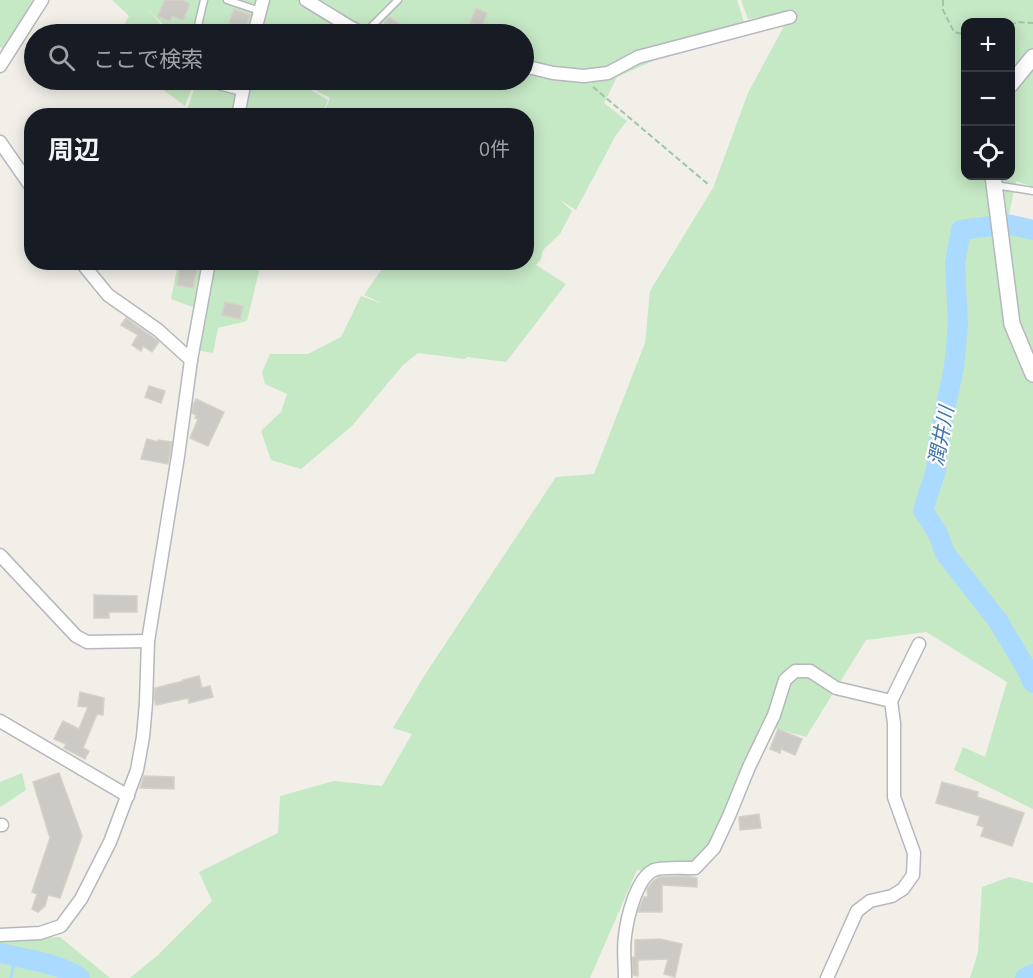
<!DOCTYPE html>
<html lang="ja">
<meta charset="utf-8">
<style>
body{margin:0;font-family:"PT Sans","Noto Sans JP",sans-serif;background:#20242c;color:#f1f3f6}
.controls{position:absolute;right:18px;top:18px;display:grid;overflow:hidden;border-radius:12px;box-shadow:0 3px 15px #0003}
.controls button{width:54px;height:54px;display:grid;place-items:center;padding:0;border:0;border-bottom:2px solid #363941;background:#171b24;color:#f1f3f6;font:30px sans-serif}
.list{margin:0;padding:0;list-style:none}
h2{display:flex;justify-content:space-between;align-items:center;height:78px;margin:0;padding:0 24px;font-size:26px}
h2 small{font-size:20px;font-weight:400;color:#9ea1a6}
.icon{flex:none;width:33px;height:33px;fill:none;stroke:currentColor;stroke-width:2;stroke-linecap:round;stroke-linejoin:round}
.map{position:relative;flex:none;width:1033px;height:978px;overflow:hidden}
.search{position:absolute;background:#171b24;box-shadow:0 3px 15px #0003;left:24px;top:24px;width:510px;height:66px;display:flex;align-items:center;gap:15px;box-sizing:border-box;padding:0 21px;border-radius:33px;color:#9ea1a6;font-size:22px}
.panel{position:absolute;background:#171b24;box-shadow:0 3px 15px #0003;left:24px;top:108px;width:510px;height:162px;border-radius:24px}
.map>svg:first-child{display:block}
</style>
<div class="map">
<svg width="1033" height="978" viewBox="0 0 1033 978">
<rect width="100%" height="100%" fill="#f1efe8"/>
<g fill="#c5e8c5" fill-rule="evenodd">
<polygon points="0,0 40,0 8,51 0,47"/>
<polygon points="112,0 261,0 252,34 172,34 149,10 168,34 119,34 129,16"/>
<polygon points="263,0 303,0 360,34 254,34"/>
<polygon points="320,0 737,0 746,28 715,33 617,77 604,103 627,121 616,135 576,210 560,200 572,211 560,234 543,250 541,259 536,265 566,284 506,362 467,357 465,359 418,353 403,365 352,426 301,469 271,460 261,431 281,412 287,394 265,384 262,372 270,354 308,354 341,337 361,296 383,304 364,295 386,263 526,262 526,116 323,115 330,98 297,80 524,80 524,34 372,34"/>
<path d="M741,0H1033V187L1016,181L1007,224L1033,234V809L954,770L963,747L985,757L1007,682L926,632L866,640L806,737L772,727L691,877L637,870L590,978H130L158,955L212,901L199,872L278,833L280,796L334,781L382,786L412,734L393,728L426,673L556,477L594,474L645,343L650,291L713,188L748,93L791,13L748,19ZM966,22H1010V176H966Z"/>
<polygon points="150,80 195,80 185,106"/>
<polygon points="197,80 245,80 238,115 185,116"/>
<polygon points="250,80 293,80 328,100 322,115 245,116"/>
<polygon points="178,263 206,263 198,309 171,299"/>
<polygon points="213,263 261,263 247,321 218,328 213,353 197,350"/>
<polygon points="22,773 26,790 0,807 0,782"/>
<polygon points="1009,877 1033,883 1033,978 970,978 978,952 982,887"/>
<polygon points="60,937 110,978 0,978 0,939"/>
</g>
<g fill="none" stroke-linecap="round" stroke-linejoin="round">
<polyline stroke="#aadaff" stroke-width="3" points="11,978 15,957"/>
<g stroke="#aadaff" stroke-width="20">
<polyline points="1033,230 1007,224 961,230 955,263 958,325 954,367 938,444 936,470 923,510 938,534 945,553 998,621 1025,666 1033,683"/>
<path d="M0,953C27,960 57,962 80,978"/>
<polyline points="1025,978 1033,974"/>
</g>
</g>
<g fill="#cccac5" stroke="#d6d1c6" stroke-width="1.5">
<polygon points="165,0 182,0 190,4 183,20 172,16 170,21 158,16"/>
<polygon points="476,8 487,13 481,28 470,23"/>
<polygon points="234,9 250,15 245,28 229,23"/>
<polygon points="389,17 416,34 377,34"/>
<polygon points="181,263 197,266 193,288 177,285"/>
<polygon points="225,302 243,306 240,319 222,315"/>
<polygon points="126,318 159,342 152,352 143,346 141,351 132,345 138,335 121,325"/>
<polygon points="149,386 165,391 161,403 145,397"/>
<polygon points="196,399 224,412 208,446 190,438 198,419 195,418 196,415 192,413 193,404"/>
<polygon points="147,439 158,442 158,440 172,442 168,464 141,459"/>
<polygon points="94,595 137,596 137,612 109,612 109,618 94,618"/>
<polygon points="199,676 202,688 210,686 213,697 189,703 188,698 156,705 154,698 155,688 183,681 183,680"/>
<polygon points="80,692 104,698 103,715 97,714 83,748 89,751 85,759 64,748 66,744 54,739 63,721 79,729 88,707 78,706"/>
<polygon points="778,729 802,739 795,755 781,749 780,753 770,749"/>
<polygon points="59,773 82,836 60,898 48,895 45,906 38,912 32,909 37,894 32,892 50,838 33,782"/>
<polygon points="144,776 174,777 174,789 140,788"/>
<polygon points="942,782 978,792 977,797 1024,813 1012,846 981,836 984,827 977,825 980,816 936,803"/>
<polygon points="759,814 761,828 740,830 739,817"/>
<polygon points="684,876 697,878 697,887 662,885 662,912 638,912 644,897 648,897 647,889 653,881 659,877"/>
<polygon points="660,939 682,944 675,977 664,974 668,959 638,960 638,976 633,975 632,957 635,957 635,940"/>
</g>
<g fill="none" stroke-linecap="round" stroke-linejoin="round">
<defs>
<g id="service">
<polyline points="227,0 260,11"/>
<polyline points="366,32 398,0"/>
<polyline points="196,34 204,0"/>
<polyline points="203,80 222,87 242,92"/>
<polyline points="995,185 1033,191"/>
</g>
<g id="minor">
<polyline points="306,0 350,27 364,34"/>
<polyline points="254,34 263,0"/>
<polyline points="0,66 42,0"/>
<polyline points="524,66 553,73 584,76 608,73 638,57 790,17"/>
<polyline points="238,116 245,80"/>
<polyline points="0,142 32,188"/>
<polyline points="81,262 108,295 158,330 191,360"/>
<polyline points="0,555 76,636 87,642 148,641"/>
<polyline points="0,721 128,796"/>
<polyline points="0,825 2,825"/>
<polyline points="0,935 40,933 61,926 81,899 110,842 137,770 143,737 146,703 148,641 178,456 191,360 209,262"/>
<path d="M625,978C625,964 623,950 625,936C627,919 636,878 654,870C660,867 686,868 695,868L714,848L729,816L749,767L774,715L785,680L795,671H810L836,688L891,701"/>
<polyline points="827,978 857,911 870,901 892,896 903,889 913,875 914,853 894,797 894,723 891,701 919,644"/>
</g>
<g id="tertiary">
<polyline points="1010,85 1033,57"/>
<polyline points="993,176 1012,324 1033,374"/>
</g>
</defs>
<use href="#service" stroke="#b5b8bc" stroke-width="9"/>
<use href="#minor" stroke="#b5b8bc" stroke-width="15"/>
<use href="#tertiary" stroke="#b5b8bc" stroke-width="18"/>
<g stroke="#9cc7a9" stroke-width="2" stroke-dasharray="6 3" stroke-linecap="butt">
<polyline points="943,0 943,10 954,32 966,35"/>
<polyline points="1010,25 1018,22 1033,23"/>
<polyline points="593,87 709,185"/>
</g>
<use href="#service" stroke="#fff" stroke-width="6"/>
<use href="#minor" stroke="#fff" stroke-width="12"/>
<use href="#tertiary" stroke="#fff" stroke-width="15"/>
</g>
<g text-anchor="middle" stroke-width="4.5" stroke-linejoin="round" paint-order="stroke">
<g font-size="20" font-style="italic" fill="#4174aa" stroke="#fff">
<text transform="translate(941 436) rotate(-79)" y="7">潤井川</text>
</g>
</g>
</svg>
<div class="controls">
<button>+</button>
<button>−</button>
<button><svg class="icon" aria-label="locate" viewBox="0 0 24 24"><circle cx="12" cy="12" r="6"/><path d="M12 2v4M12 18v4M2 12h4M18 12h4"/></svg></button>
</div>
<div class="search"><svg class="icon" aria-label="search" viewBox="0 0 24 24"><circle cx="10" cy="10" r="6"/><path d="M15 15l6 6"/></svg>ここで検索</div>
<section class="panel">
<h2>周辺<small>0件</small></h2>
<ul class="list">
</ul>
</section>
</div>
